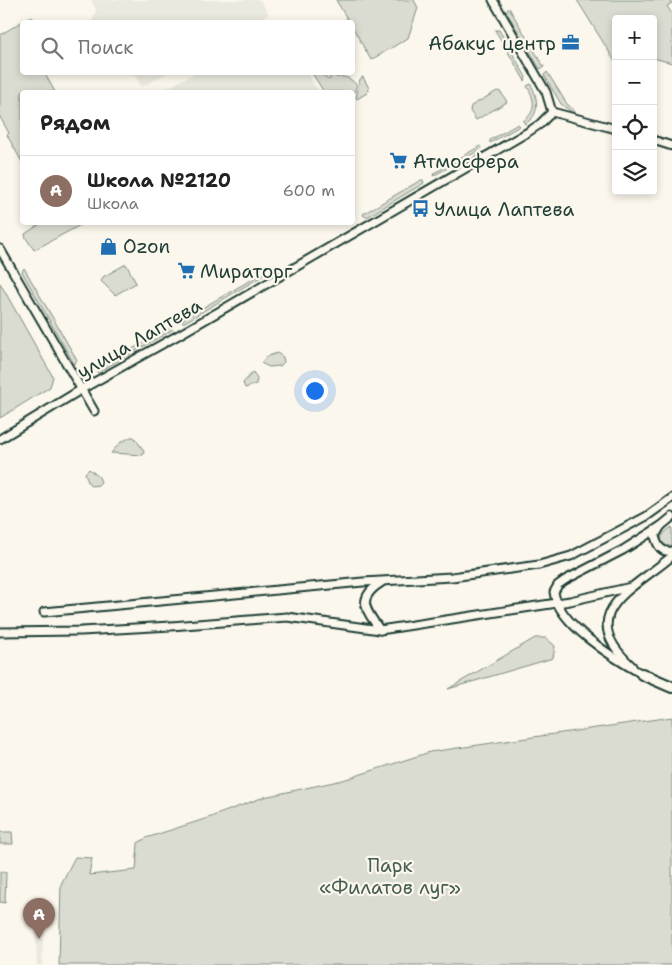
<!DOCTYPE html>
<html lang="ru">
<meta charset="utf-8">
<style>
body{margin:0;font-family:"Shantell Sans",sans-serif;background:#f2f2f2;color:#222}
.controls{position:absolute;right:15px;top:15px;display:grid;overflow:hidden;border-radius:5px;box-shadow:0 2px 8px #0003}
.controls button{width:45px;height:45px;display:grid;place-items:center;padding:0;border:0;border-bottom:1px solid #e0e0e0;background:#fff;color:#222;font:25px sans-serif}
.you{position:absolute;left:314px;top:390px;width:18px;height:18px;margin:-12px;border:4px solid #fff;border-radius:50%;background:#1a73e8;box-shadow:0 0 0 8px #1a73e833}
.badge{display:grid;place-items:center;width:32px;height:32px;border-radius:50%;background:#0b8043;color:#fff;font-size:16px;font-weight:700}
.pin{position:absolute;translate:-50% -41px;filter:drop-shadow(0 1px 2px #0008)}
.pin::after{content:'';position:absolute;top:26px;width:18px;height:15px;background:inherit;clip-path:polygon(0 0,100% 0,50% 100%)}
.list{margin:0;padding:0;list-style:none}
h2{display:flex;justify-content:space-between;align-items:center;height:65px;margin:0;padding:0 20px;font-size:21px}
h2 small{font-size:16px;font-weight:400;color:#767676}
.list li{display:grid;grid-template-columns:32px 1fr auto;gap:15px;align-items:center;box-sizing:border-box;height:70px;padding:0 20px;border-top:1px solid #e0e0e0}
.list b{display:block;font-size:19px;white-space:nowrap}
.list p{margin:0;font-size:16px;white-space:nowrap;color:#767676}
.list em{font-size:16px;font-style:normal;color:#767676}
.icon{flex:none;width:28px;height:28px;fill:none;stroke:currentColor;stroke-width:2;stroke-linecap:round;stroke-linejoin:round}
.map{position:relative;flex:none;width:672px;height:965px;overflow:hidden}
.search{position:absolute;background:#fff;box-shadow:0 2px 8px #0003;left:20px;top:20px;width:335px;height:55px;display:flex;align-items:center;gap:12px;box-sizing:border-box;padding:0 18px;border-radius:5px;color:#767676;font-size:19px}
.panel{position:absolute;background:#fff;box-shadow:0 2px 8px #0003;left:20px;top:90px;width:335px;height:135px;border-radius:5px}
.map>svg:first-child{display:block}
</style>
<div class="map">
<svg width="672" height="965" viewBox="0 0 672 965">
<rect width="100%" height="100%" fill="#fbf7ec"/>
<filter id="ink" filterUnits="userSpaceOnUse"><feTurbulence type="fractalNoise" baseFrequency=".02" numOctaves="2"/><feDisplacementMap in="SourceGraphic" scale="10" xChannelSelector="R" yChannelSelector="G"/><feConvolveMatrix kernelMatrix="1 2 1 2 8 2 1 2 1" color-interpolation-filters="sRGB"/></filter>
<g filter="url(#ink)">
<g fill="#eae9de">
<polygon points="91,0 260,0 269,14 254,22 92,22 96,9"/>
<polygon points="123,73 167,73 142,87 135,76"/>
<polygon points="195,73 307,73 319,92 160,92"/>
<polygon points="44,911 42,965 37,965 35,913"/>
</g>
<g fill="#dbdcd1" stroke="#7d8c82">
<polygon points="336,0 414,0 418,8 408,38 371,60 353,28 352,22 349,22"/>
<polygon points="577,0 672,0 672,3 667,6 672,14 672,63 653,58 653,19 616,19 616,63"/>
<polygon points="509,8 544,67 540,69 506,11"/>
<polygon points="30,17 33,18 36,22 22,22 22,72 46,73 45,74 55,92 22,92 22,162 7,135 9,133 0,117 0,35"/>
<polygon points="495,30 499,30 526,77 525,81"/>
<polygon points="547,72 567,104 574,110 573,113 561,104 544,75"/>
<path d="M312,73H320L329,80L331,78L323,73H346L336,77C345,76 350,78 357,85L353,95L352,92H324Z"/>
<polygon points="363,77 369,88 367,93 357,99 356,98 360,79"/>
<path d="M531,84C538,99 541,114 525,124L523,121C537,112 535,99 527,86Z"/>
<polygon points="497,91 501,92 507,102 476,120 470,111 471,106"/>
<polygon points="518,124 520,126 490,143 490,140"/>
<polygon points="480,146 481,148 478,151 433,176 434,173"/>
<polygon points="421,180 423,180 424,183 367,217 364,216 363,214"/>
<polygon points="43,222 84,222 84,223 34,250 26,238 25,234"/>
<polygon points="126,264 136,283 115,295 101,281 103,277"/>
<polygon points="24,268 77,360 74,364 22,272"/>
<polygon points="263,273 264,275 185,322 182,322 183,319"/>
<polygon points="0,283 53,377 50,387 0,418"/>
<polygon points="172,326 172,330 102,370 98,373 96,370"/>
<polygon points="277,353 283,357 284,362 280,366 269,367 261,363 266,357"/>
<polygon points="253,372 257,379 256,384 245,388 243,383"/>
<polygon points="131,437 134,437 144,451 143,455 111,453 121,442"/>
<polygon points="89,469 99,477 101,482 98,485 91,486 88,482 85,473"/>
<path d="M672,527V545L669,547L661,542C661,534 666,531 672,527Z"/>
<polygon points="535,638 546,638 555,646 553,658 448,689"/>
<polygon points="672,717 672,965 59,965 61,884 75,857 92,858 89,875 136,870 138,843 146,838 208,818 264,797 343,780 430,752"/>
<polygon points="0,832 12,832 13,844 0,844"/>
<polygon points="0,872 6,872 5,903 0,902"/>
</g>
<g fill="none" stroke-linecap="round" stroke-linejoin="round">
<defs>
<g id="street">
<polyline points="493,0 546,92 552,112"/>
<polyline points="552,112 616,129"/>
<polyline points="653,140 672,146"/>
<polyline points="0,249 94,411"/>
<polyline points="0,439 82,389 182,333 528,132 540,124 552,112"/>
<path d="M672,517L661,526L655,536C657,545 661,553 672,551"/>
<polyline points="44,612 363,582 452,577 539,565 571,556 647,516 672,498"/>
<path d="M380,630C365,609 356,598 382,582"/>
<polyline points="0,632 81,631 171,626 287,617 380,630 570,601 631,587"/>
<path d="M632,666C572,613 634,589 672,556"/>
<path d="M642,674C615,659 558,624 554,592L558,585L565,580L623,550L661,526"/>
</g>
<polyline id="secondary" points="642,674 672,687"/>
</defs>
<use href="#street" stroke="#1f3d34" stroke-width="11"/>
<use href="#secondary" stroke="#1f3d34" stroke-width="14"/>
<use href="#street" stroke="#fbf7ec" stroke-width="7"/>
<use href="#secondary" stroke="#fbf7ec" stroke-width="10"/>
</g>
</g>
<defs>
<symbol id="office-bare" viewBox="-9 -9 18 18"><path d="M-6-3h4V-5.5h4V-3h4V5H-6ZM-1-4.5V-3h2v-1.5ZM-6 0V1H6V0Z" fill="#1f6fb2" stroke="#fbf7ec" stroke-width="2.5" paint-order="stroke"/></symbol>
<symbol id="supermarket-bare" viewBox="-9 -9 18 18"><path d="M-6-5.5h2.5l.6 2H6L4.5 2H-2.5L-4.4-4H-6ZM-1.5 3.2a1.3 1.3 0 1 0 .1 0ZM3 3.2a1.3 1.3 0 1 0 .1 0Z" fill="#1f6fb2" stroke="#fbf7ec" stroke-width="2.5" paint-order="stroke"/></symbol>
<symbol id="bus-bare" viewBox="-9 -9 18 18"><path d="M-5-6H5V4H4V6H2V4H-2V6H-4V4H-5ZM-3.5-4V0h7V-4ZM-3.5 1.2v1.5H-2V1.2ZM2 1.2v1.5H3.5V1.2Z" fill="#1f6fb2" stroke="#fbf7ec" stroke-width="2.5" paint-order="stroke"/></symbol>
<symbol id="shop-bare" viewBox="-9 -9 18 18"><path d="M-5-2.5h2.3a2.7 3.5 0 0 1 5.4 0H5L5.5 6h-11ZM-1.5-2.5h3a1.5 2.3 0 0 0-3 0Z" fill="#1f6fb2" stroke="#fbf7ec" stroke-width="2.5" paint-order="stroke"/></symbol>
</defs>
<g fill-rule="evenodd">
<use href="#office-bare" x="558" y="30" width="25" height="25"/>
<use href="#supermarket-bare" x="386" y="148" width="25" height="25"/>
<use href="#bus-bare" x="408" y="196" width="25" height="25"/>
<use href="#shop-bare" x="96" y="234" width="25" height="25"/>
<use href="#supermarket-bare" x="174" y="258" width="25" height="25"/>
</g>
<g text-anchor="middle" stroke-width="4.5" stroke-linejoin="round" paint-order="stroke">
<g font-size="19" fill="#1f3d34" stroke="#fbf7ec" text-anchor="start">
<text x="556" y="50" text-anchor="end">Абакус центр</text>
<text x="413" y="168">Атмосфера</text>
<text x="434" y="216">Улица Лаптева</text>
<text x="123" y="253">Ozon</text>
<text x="200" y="278">Мираторг</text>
</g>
<g font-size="19" fill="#1f3d34" stroke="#fbf7ec">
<text transform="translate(139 338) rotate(-30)" y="7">улица Лаптева</text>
</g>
<g font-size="19" fill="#455d53" stroke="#fbf7ec">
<text x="390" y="872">Парк<tspan x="390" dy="22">«Филатов луг»</tspan></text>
</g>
</g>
</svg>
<div class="controls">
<button>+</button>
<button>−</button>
<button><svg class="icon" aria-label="locate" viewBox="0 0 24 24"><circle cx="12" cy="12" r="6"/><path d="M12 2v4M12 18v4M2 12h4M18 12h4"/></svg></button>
<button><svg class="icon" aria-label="layers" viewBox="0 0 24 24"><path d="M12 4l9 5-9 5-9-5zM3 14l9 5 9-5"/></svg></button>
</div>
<div class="you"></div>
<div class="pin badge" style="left:39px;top:939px;background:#8d6e63">A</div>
<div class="search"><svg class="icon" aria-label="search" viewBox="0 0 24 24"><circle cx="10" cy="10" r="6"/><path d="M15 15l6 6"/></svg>Поиск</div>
<section class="panel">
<h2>Рядом<small></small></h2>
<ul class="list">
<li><span class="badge" style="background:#8d6e63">A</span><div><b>Школа №2120</b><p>Школа</p></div><em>600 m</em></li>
</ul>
</section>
</div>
